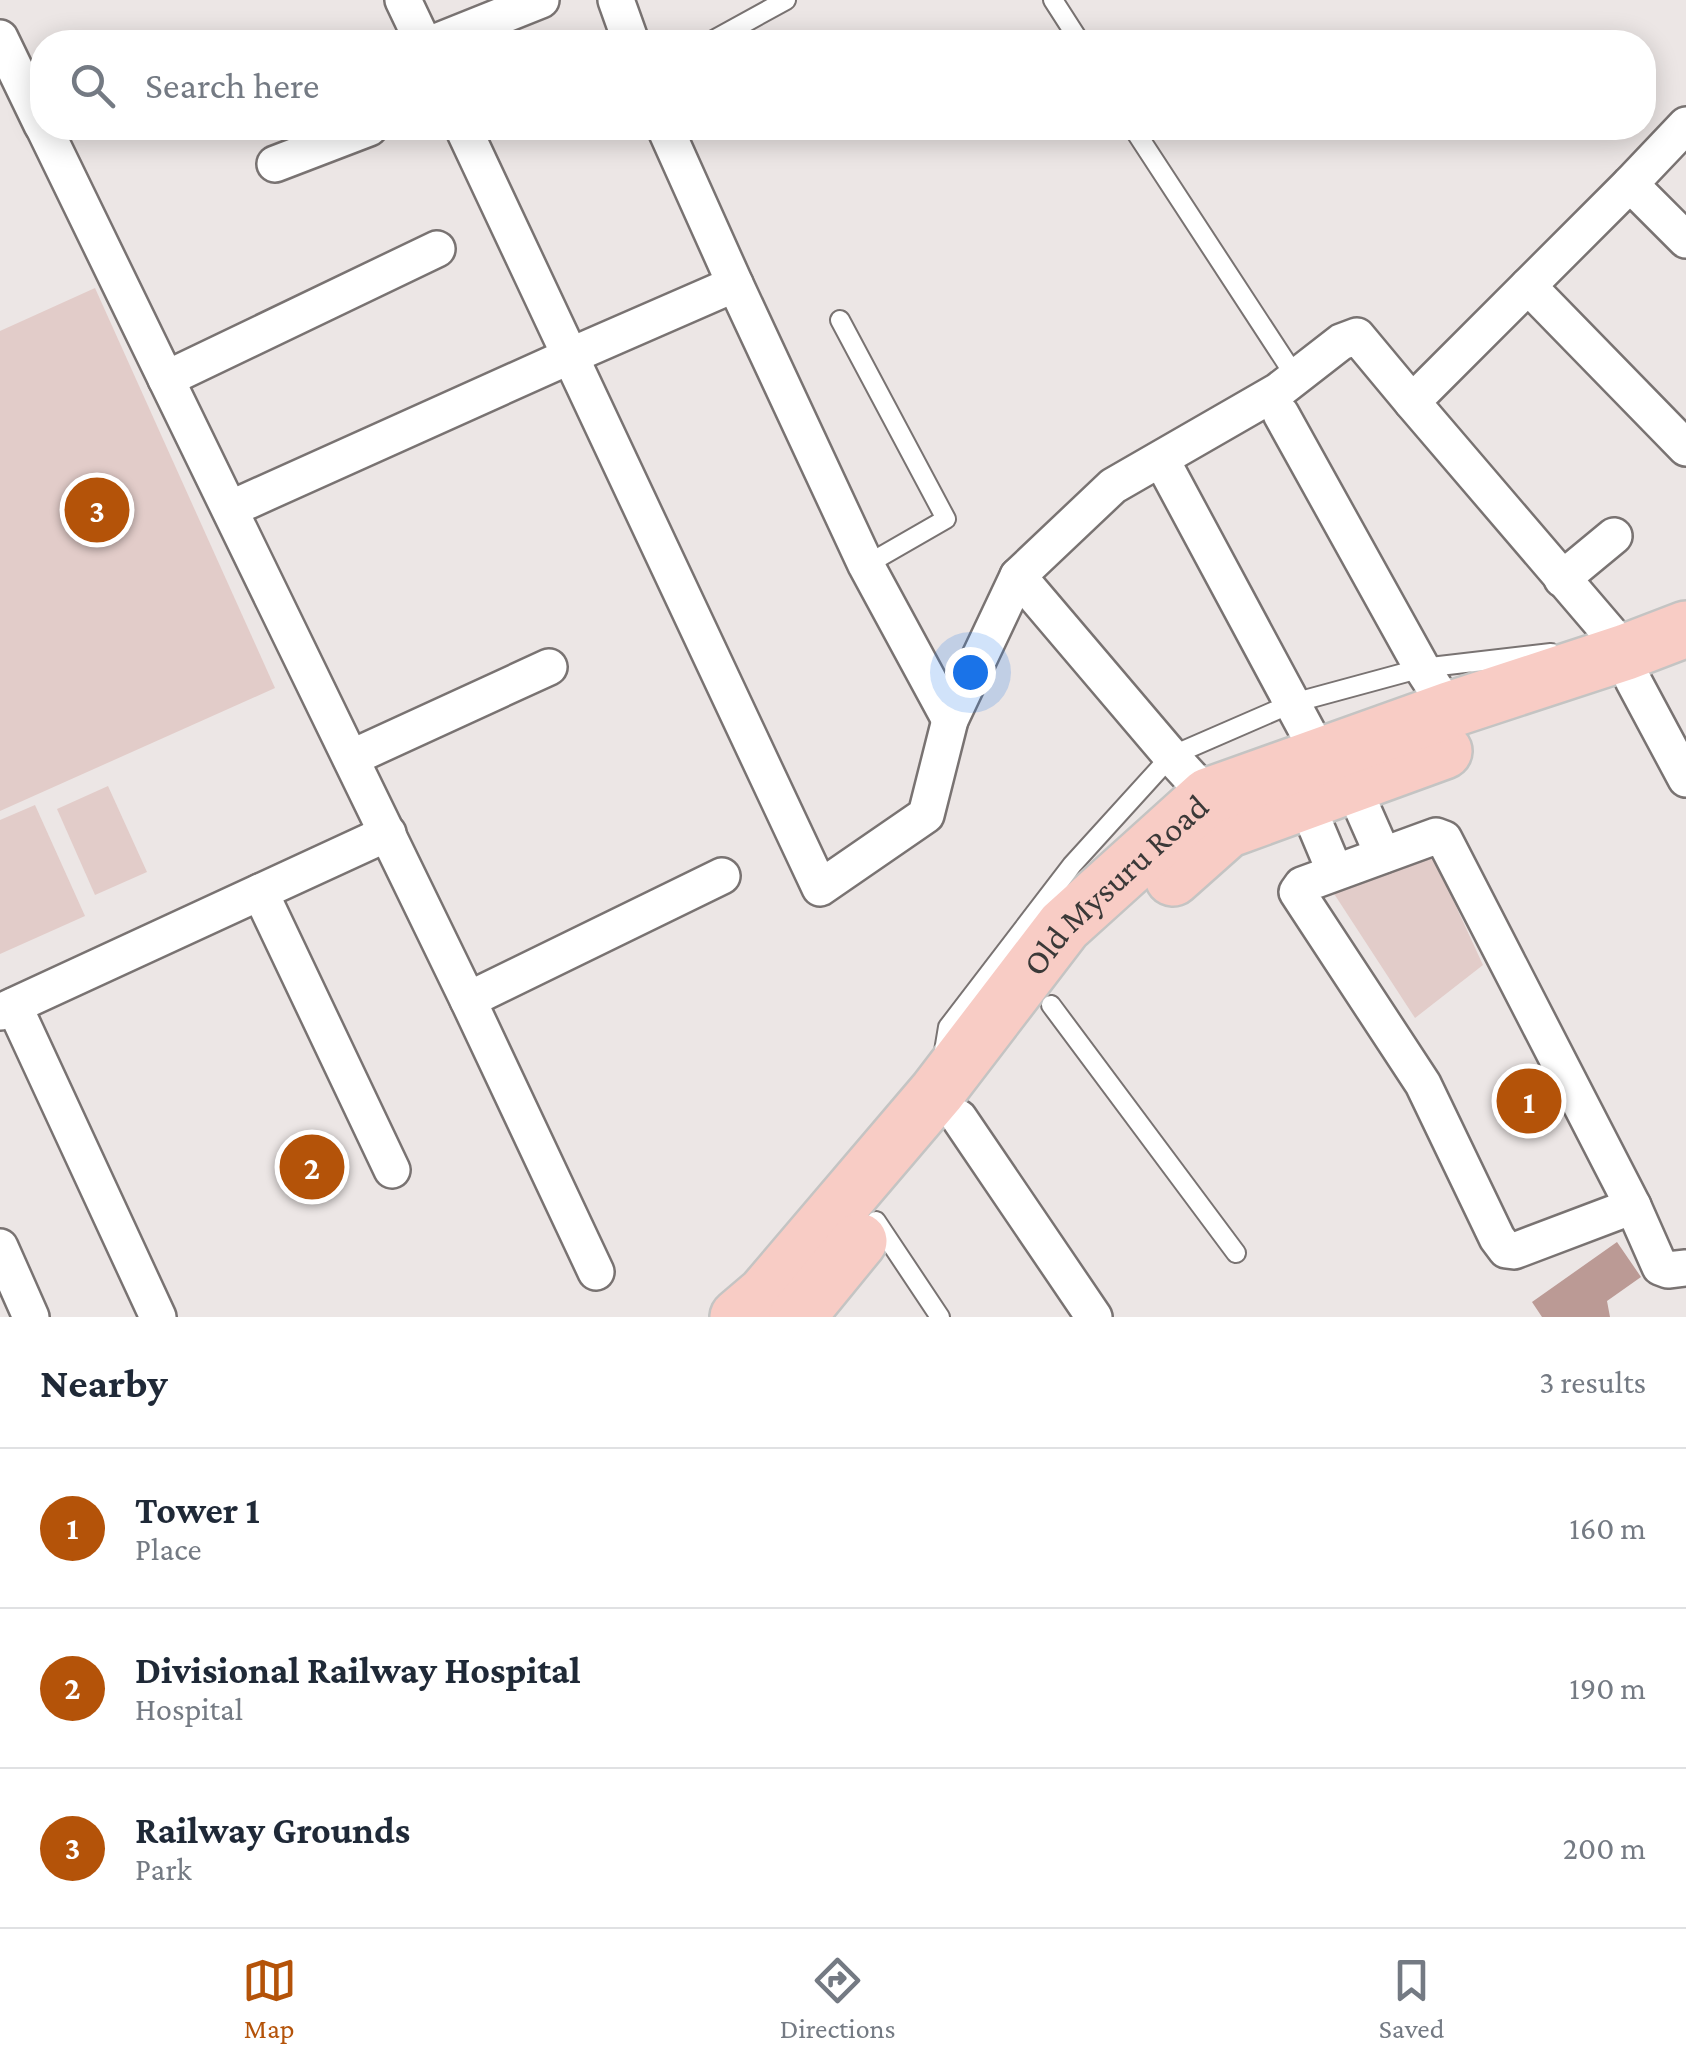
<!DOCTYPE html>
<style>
body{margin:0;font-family:"Crimson Pro",serif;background:#f2f2f3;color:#1f2937}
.you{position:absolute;left:970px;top:672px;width:35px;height:35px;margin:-25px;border:8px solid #fff;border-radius:50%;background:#1a73e8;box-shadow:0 0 0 15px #1a73e833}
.badge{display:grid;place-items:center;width:65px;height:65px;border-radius:50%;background:#b45309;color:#fff;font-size:32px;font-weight:700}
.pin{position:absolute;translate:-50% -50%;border:5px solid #fff;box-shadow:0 2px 10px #0006}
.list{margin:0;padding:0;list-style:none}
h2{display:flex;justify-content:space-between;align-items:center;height:130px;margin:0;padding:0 40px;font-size:42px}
h2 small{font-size:32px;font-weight:400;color:#747a83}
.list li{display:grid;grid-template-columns:65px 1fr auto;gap:30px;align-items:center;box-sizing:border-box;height:160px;padding:0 40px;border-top:2px solid #e0e1e3}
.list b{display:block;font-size:38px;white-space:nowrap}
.list p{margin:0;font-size:32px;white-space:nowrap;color:#747a83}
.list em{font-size:32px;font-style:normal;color:#747a83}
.icon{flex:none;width:55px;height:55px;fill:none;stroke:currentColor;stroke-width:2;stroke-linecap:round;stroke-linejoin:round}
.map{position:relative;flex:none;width:1686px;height:1317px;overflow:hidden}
.search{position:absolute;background:#fff;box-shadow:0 5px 25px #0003;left:30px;right:30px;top:30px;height:110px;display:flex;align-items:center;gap:25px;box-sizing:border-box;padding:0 35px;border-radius:40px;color:#747a83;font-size:38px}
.sheet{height:610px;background:#fff}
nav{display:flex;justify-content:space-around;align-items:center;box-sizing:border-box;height:140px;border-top:2px solid #e0e1e3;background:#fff;font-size:28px;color:#747a83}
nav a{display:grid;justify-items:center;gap:5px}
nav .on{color:#b45309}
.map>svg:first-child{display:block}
</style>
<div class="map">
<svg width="1686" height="1317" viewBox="0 0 1686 1317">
<rect width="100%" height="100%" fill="#ece6e5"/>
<g fill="#e2ccc9">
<polygon points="95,288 275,688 0,811 0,331"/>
<polygon points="108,786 147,872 95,895 57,809"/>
<polygon points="35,805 85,916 0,954 0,820"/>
<polygon points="1430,850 1483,965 1415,1018 1329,886"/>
</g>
<polygon fill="#bb9a95" points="1617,1242 1641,1277 1607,1301 1610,1317 1542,1317 1532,1302"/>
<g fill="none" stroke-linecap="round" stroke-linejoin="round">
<defs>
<g id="service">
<polyline points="1053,0 1080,42"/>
<polyline points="710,42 786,0"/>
<polyline points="1133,128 1295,376"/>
<polyline points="840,320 946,519 866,565"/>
<polyline points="1051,1005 1236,1253"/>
<polyline points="943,1057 948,1027 1072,865 1171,756 1293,703 1422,668 1551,653"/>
<polyline points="876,1221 940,1317"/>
</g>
<g id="minor">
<polyline points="403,0 423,42"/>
<polyline points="616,0 631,42"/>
<polyline points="0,38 42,125"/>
<polyline points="436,42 541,0"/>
<polyline points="44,128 468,1000 596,1272"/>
<polyline points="463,128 820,888 926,815 950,720 1018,576 1113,486 1278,391 1341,342 1357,336 1412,402"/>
<polyline points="665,128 735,284 866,565 950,720"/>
<polyline points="275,164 369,128"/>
<polyline points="1630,184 1686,240"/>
<polyline points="1528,286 1686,448"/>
<polyline points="166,379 437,249"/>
<polyline points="1281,414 1422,668 1449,710"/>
<polyline points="1168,472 1320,755"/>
<polyline points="230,509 570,356 735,284"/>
<polyline points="1018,576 1171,756 1208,796"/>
<polyline points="1562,579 1614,536"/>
<polyline points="1626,652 1412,402 1630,184 1686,125"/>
<polyline points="1633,680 1686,779"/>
<polyline points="351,758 549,667"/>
<polyline points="1352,785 1383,855"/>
<polyline points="1306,803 1335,872"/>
<polygon points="1436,836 1444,839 1633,1206 1514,1251 1506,1250 1497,1238 1423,1084 1297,892 1302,885"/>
<polyline points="260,892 392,1170"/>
<polyline points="468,1000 722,876"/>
<polyline points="14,1006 158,1317"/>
<polyline points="0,1012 388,833"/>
<polyline points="959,1118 1094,1317"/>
<polyline points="1633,1206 1660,1267 1668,1270 1686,1268"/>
<polyline points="0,1247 31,1317"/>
</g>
<g id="primary">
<polyline points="1173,878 1227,830 1444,751"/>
<path id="s1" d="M738,1317L765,1294L937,1092L1064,926L1208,796L1449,710L1626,652L1686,629"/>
<polyline points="797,1317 859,1241"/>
</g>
</defs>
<use href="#service" stroke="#797372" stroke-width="22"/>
<use href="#minor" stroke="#797372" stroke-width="40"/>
<use href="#primary" stroke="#c4c4c3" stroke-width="60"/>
<use href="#service" stroke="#fff" stroke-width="18"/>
<use href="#minor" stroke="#fff" stroke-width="35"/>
<use href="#primary" stroke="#f8ccc5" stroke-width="55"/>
</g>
<g text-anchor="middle" stroke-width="10" stroke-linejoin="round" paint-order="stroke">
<g font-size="35" fill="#3b3938" stroke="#f9f3f2">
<text dy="12" stroke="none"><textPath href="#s1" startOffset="575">Old Mysuru Road</textPath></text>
</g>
</g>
</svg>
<div class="you"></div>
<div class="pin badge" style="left:1529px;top:1101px">1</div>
<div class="pin badge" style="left:312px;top:1167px">2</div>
<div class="pin badge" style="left:97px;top:510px">3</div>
<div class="search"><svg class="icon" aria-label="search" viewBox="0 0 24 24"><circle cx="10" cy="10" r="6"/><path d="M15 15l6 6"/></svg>Search here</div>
</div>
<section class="sheet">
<h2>Nearby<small>3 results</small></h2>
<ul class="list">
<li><span class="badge">1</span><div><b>Tower 1</b><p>Place</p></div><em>160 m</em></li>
<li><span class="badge">2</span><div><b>Divisional Railway Hospital</b><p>Hospital</p></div><em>190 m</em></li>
<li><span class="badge">3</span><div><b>Railway Grounds</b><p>Park</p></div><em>200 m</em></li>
</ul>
</section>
<nav>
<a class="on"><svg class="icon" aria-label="map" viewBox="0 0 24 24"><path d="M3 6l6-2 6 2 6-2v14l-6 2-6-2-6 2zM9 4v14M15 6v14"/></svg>Map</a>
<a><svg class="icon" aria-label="directions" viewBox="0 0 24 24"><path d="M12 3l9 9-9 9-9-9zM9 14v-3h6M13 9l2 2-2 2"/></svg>Directions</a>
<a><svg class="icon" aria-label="saved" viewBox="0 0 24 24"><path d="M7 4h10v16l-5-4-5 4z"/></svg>Saved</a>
</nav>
